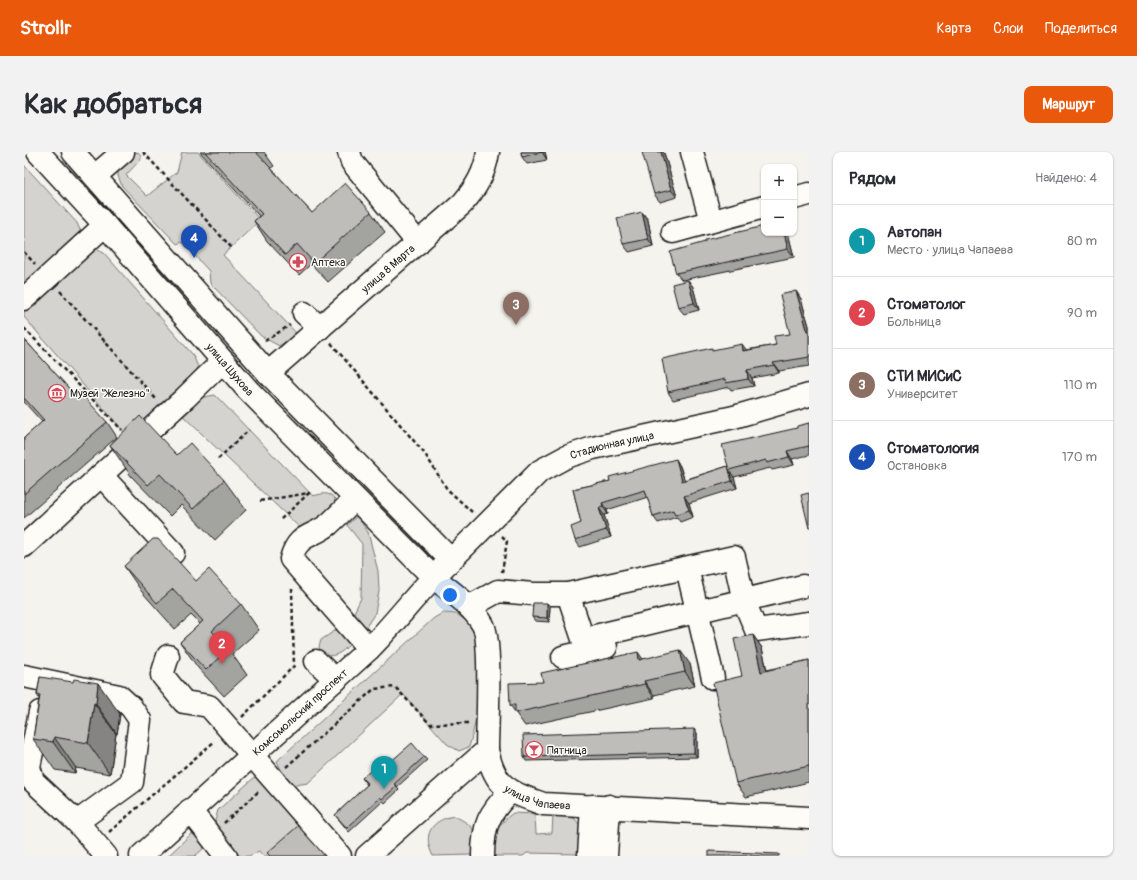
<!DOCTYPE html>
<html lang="ru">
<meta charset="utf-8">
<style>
body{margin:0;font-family:Pangolin,sans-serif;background:#f2f2f3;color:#2b2b33}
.controls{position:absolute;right:12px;top:12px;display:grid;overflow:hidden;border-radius:8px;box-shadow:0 1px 3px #0004}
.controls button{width:36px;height:36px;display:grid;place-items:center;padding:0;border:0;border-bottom:1px solid #e1e1e2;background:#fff;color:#2b2b33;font:20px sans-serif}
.you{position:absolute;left:426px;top:443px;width:14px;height:14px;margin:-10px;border:3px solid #fff;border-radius:50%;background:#1a73e8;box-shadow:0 0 0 6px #1a73e833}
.badge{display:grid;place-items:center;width:26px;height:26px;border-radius:50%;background:#ea580c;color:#fff;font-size:13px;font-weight:700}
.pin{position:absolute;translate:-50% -33px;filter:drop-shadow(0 1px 2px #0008)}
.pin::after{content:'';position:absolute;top:21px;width:14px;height:12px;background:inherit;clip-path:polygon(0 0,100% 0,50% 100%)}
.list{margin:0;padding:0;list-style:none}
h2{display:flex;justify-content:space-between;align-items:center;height:52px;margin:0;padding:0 16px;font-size:17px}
h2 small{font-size:13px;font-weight:400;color:#7c7c81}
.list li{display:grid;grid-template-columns:26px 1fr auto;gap:12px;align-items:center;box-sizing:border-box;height:72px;padding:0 16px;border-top:1px solid #e1e1e2}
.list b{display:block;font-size:15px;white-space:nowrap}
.list p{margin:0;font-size:13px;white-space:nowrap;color:#7c7c81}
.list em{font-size:13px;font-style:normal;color:#7c7c81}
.map{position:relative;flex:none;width:785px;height:704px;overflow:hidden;border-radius:8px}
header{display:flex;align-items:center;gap:24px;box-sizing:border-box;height:56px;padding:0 20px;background:#ea580c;color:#fff}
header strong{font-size:19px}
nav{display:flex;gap:22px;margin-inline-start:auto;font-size:14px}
.intro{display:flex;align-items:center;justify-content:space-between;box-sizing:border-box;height:96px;padding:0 24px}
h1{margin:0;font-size:28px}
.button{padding:10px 18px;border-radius:8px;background:#ea580c;color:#fff;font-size:14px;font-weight:700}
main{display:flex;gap:24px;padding:0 24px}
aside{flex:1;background:#fff;border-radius:8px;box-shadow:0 1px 3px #0004}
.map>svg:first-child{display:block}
</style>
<header>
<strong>Strollr</strong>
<nav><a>Карта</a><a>Слои</a><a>Поделиться</a></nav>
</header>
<div class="intro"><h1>Как добраться</h1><a class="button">Маршрут</a></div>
<main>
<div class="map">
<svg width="785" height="704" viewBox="0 0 785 704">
<rect width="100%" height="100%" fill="#f4f3ee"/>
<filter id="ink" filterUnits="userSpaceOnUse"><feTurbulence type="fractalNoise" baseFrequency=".025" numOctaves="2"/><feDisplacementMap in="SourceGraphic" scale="8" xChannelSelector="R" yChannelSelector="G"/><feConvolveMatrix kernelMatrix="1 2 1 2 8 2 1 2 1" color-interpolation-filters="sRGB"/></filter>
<g filter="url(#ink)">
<g fill="#d4d3cf" stroke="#787876">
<polygon points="114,0 117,3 117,7 102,23 123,44 153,20 158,0 174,0 236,68 199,103 273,182 255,194 237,184 186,131 185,119 158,90 153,92 98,34 94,24 94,16 109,2"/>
<polygon points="0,13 53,71 57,80 0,135"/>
<polygon points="72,97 80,101 169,203 174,215 170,227 107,288 0,165 0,158 62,101"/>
<path d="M191,243L289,344C297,342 305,339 311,347C309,360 289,373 276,376L155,260L174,246Z"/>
<polygon points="333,364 344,380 354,419 355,439 351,461 340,478 328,465 337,446 338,392 323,373"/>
<path d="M419,461L433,462L451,476C460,514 456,558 445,595L435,599L423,592L379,542L284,631L271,633L259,622L253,609L410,466Z"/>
<path d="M318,474L330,488C319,499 315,505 298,504L295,495L297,488Z"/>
<polygon points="232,624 304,704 239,704 235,699 225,704 216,704 194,680 191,669 194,658"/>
<path d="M489,661L511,662L512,682L528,681L529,663L550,666L560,678L553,702L503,701L499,704H467C470,685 472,673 489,661Z"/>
<path d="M430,664C450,673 457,681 447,703L409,704C398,683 407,668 430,664Z"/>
<polygon points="175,681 181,686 179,697 171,704 144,704 167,682"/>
</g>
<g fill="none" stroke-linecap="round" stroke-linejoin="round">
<defs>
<g id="minor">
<polyline points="325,0 328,10 394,91"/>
<polyline points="668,0 687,69"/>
<polyline points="71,24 99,0"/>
<polyline points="770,46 785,42"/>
<polyline points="649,80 740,55"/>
<polyline points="0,147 81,73"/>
<polyline points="280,161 296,176"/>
<polyline points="77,323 149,401"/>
<path d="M330,348C321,356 314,364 305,372C288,386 274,381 267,407L345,497"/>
<polyline points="0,394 161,246 199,209"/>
<path id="s1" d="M427,408L516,319L542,305L569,296L710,265L785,243"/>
<polyline points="663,416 689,526"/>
<path id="s2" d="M409,425C426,439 448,453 459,473C468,489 463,575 463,598C471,636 484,639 519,652L785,666"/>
<polyline points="544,442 559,487 779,434"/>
<polyline points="445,455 474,439 510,442 544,442 710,405 720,449 732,478 785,471"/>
<polyline points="144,504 138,523 160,550 185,554 316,704"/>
<polyline points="539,505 582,495"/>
<polyline points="292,509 312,528"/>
<polyline points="0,524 95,544 107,555 116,568 108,630 53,670"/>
<polyline points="16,560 5,615 9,629 53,670 82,704"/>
<polyline points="166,658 202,704"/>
<polyline points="343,704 463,598"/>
<path d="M459,704C459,673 465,661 486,640"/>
<polyline points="565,704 568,654"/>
<polyline points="582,704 585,654"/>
</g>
<g id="major">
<path id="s3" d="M14,0L81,73L224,238L409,425"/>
<path d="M49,0L244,221L427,408C397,435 374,468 345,497L117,704"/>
<path id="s4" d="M244,221L438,52C452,36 461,21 464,0"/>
</g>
</defs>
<use href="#minor" stroke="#1c1c1c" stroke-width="25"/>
<use href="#major" stroke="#1c1c1c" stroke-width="25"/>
<g stroke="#1c1c1c" stroke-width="2.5" stroke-dasharray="4 3" stroke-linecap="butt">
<polyline points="119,0 208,96"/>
<polyline points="0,100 11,112"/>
<polyline points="36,139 132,247"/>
<polyline points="0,176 98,278"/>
<polyline points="241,189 266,173"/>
<polyline points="307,191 401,302 423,337 448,360"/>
<polyline points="194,307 225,278"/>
<polyline points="236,349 285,341 256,368"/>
<polyline points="478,384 483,389 478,420"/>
<polyline points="218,565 270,514 268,437"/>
<polyline points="262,615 350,537 371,535 406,572 444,571"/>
<polyline points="200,671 235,639"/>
<polyline points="85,680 191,589"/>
</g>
<use href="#minor" stroke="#fdfcf7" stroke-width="22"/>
<use href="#major" stroke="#fdfcf7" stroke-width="22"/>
</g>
<g fill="#a3a3a0" stroke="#1c1c1c">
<polygon points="176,0 240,0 250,14 247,16 288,61 347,60 361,80 304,130 287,112 275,123 243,89 230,69 235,64"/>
<polygon points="497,0 521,0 523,8 503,12 498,5"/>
<polygon points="640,1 653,45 636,50 630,42"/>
<polygon points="618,60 624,68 629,94 605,100 599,92"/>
<polygon points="740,81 764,81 770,105 658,128 652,121"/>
<polygon points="664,128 669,135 675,158 660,162 654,155"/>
<polygon points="772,139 777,147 785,174 785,214 755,219 755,221 728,226 730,234 707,238 705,235 649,248 644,240 689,198 722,198 752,193 766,182"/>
<polygon points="0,187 51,243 83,270 93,285 0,366 0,286 18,270 0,250"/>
<polygon points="785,271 785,303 768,307 770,313 748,318 746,316 710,325 713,336 665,351 669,365 656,370 653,365 634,371 629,364 624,345 583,358 584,362 580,363 587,385 556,395 551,388 557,371 549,337 656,314 660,328 704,314 773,276"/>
<polygon points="86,293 200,328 222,358 191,388 157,353 146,364 107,324"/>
<polygon points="100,414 172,429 217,452 235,478 208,502 223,523 200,544 174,516 156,490 176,472 167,463 151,477 118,440"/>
<polygon points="523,451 526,454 525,470 511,469 508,465"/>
<polygon points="729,483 738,496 743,518 785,508 785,630 722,645 712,631 718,524"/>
<polygon points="619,507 666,512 671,534 630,543 630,546 501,574 486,553 519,530"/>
<polygon points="16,525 96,562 93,582 92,582 86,622 52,616 51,621 31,618 9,587 15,546 13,543"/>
<polygon points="673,581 673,605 502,609 500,605"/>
<polygon points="400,605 403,608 373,635 375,638 361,651 359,649 325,680 311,663 343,633 338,626 356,619"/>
</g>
<g fill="#858482" stroke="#1c1c1c">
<polygon points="518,0 521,0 523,8"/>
<polygon points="637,0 639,0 640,1 653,45 647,38"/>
<polygon points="618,60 624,68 629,94 624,87"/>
<polygon points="760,81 764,81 770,105 764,97"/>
<polygon points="664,128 669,135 675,158 670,151"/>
<polygon points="772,139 777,147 785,174 785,183 784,181"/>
<polygon points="718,192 724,200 719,199"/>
<polygon points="749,211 755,219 755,221 750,213"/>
<polygon points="723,218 728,226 730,234 724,227"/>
<polygon points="763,299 768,307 770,313 765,305"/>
<polygon points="652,307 656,314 663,335 658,329"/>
<polygon points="705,318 710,325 713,336 708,329"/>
<polygon points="660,344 665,351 669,365 665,358"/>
<polygon points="578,351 583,358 584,362 579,355"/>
<polygon points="575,356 580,363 587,385 582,378"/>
<polygon points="523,451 526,454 525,470 523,466"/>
<polygon points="729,483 738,496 746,534 737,520"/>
<polygon points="656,498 666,512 671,534 661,520"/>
<polygon points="614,500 623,513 615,508"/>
<polygon points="620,529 630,543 630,546 621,532"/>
<polygon points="74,531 96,562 93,582 72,552"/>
<polygon points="70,551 92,582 86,622 64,591"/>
<polygon points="670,577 673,581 673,605 670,601"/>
<polygon points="30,585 52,616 51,621 29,590"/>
</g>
<g fill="#bebdba" stroke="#1c1c1c">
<polygon points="181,0 232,0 288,61 321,31 347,60 290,111 273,92 261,103 230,69 238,62"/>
<polygon points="497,0 518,0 498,5"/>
<polygon points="618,0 637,0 647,38 630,42"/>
<polygon points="618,60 624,87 599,92 593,66"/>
<polygon points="740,74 740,81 760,81 764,97 652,121 646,100 681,90 681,88"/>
<polygon points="664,128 670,151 654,155 648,132"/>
<polygon points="772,139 784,181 785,181 785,205 780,206 749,211 750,213 723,218 724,227 702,231 701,227 644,240 638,207 688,196 688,198 718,192 719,199 752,193 750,184 766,182 756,143"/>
<polygon points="0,187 51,243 55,239 83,270 0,342 0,286 20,268 0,246"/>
<polygon points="116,264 153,303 166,291 200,328 169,357 136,322 124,333 86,293"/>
<polygon points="785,271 785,294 763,299 765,305 743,311 742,308 705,318 698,293 773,276 773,274"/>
<polygon points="652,307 658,329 704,314 708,329 660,344 665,358 651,363 649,358 629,364 621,338 578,351 579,355 575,356 582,378 551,388 547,375 557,371 549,337 586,329 585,325"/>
<polygon points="785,341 785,376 777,343"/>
<polygon points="129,387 134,387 172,429 185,417 217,452 188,479 204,497 182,518 156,490 179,469 149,437 133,451 100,414"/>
<polygon points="509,451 523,451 523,466 508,465"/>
<polygon points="729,483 737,520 785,508 785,614 712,631 689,531 718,524 710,487"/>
<polygon points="656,498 661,520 620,529 621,532 491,561 491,553 486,553 485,531 519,530 517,521 614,500 615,508"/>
<polygon points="16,525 49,530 50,527 74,531 72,552 70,551 64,591 30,585 29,590 9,587 16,543 13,543"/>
<polygon points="670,577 670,601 500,605 499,583"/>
<polygon points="388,591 400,605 370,632 373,634 358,647 356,645 323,676 311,663 344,632 338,626 352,614 356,619"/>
<polygon points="274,674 301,704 246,704 243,701"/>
<polygon points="685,699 755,702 755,704 685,704"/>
</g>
</g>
<defs>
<symbol id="pharmacy-ring" viewBox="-11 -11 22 22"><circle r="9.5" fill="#fdfcf7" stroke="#d1495b" stroke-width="1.5"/><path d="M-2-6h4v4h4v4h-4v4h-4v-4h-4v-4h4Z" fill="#d1495b"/></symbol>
<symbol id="museum-ring" viewBox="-11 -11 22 22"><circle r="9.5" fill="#fdfcf7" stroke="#d1495b" stroke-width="1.5"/><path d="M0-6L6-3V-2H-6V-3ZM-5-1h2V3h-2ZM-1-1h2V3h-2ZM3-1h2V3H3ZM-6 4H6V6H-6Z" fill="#d1495b"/></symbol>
<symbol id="bar-ring" viewBox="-11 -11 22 22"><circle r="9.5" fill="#fdfcf7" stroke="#d1495b" stroke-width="1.5"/><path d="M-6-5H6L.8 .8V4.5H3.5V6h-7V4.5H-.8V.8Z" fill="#d1495b"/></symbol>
</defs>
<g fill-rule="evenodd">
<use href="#pharmacy-ring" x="264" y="100" width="20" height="20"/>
<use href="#museum-ring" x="23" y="231" width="20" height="20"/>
<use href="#bar-ring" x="500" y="588" width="20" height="20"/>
</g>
<g text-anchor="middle" stroke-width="3" stroke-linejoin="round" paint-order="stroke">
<g font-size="11" fill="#1c1c1c" stroke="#fdfcf7" text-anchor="start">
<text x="287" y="114">Аптека</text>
<text x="46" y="245">Музей "Железно"</text>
<text x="523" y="602">Пятница</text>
</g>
<g font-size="11" fill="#1c1c1c" stroke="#fdfcf7">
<text dy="4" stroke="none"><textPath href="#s4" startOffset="159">улица 8 Марта</textPath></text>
<text dy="4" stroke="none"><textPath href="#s3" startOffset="290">улица Шухова</textPath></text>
<text dy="4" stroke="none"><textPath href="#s1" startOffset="203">Стадионная улица</textPath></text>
<text transform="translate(276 560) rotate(-42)" y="4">Комсомольский проспект</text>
<text dy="4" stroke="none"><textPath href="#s2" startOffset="272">улица Чапаева</textPath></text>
</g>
</g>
</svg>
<div class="controls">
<button>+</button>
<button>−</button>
</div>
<div class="you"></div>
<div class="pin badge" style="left:360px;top:637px;background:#0f9aa8">1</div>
<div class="pin badge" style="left:198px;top:512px;background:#e0444e">2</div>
<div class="pin badge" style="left:492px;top:173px;background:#8d6e63">3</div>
<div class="pin badge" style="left:170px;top:106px;background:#1a4fb4">4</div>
</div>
<aside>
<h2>Рядом<small>Найдено: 4</small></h2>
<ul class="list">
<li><span class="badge" style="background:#0f9aa8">1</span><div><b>Автопан</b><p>Место · улица Чапаева</p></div><em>80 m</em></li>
<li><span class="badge" style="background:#e0444e">2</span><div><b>Стоматолог</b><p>Больница</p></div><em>90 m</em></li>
<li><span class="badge" style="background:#8d6e63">3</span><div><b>СТИ МИСиС</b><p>Университет</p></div><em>110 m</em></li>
<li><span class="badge" style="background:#1a4fb4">4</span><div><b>Стоматология</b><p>Остановка</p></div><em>170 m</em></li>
</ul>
</aside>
</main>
